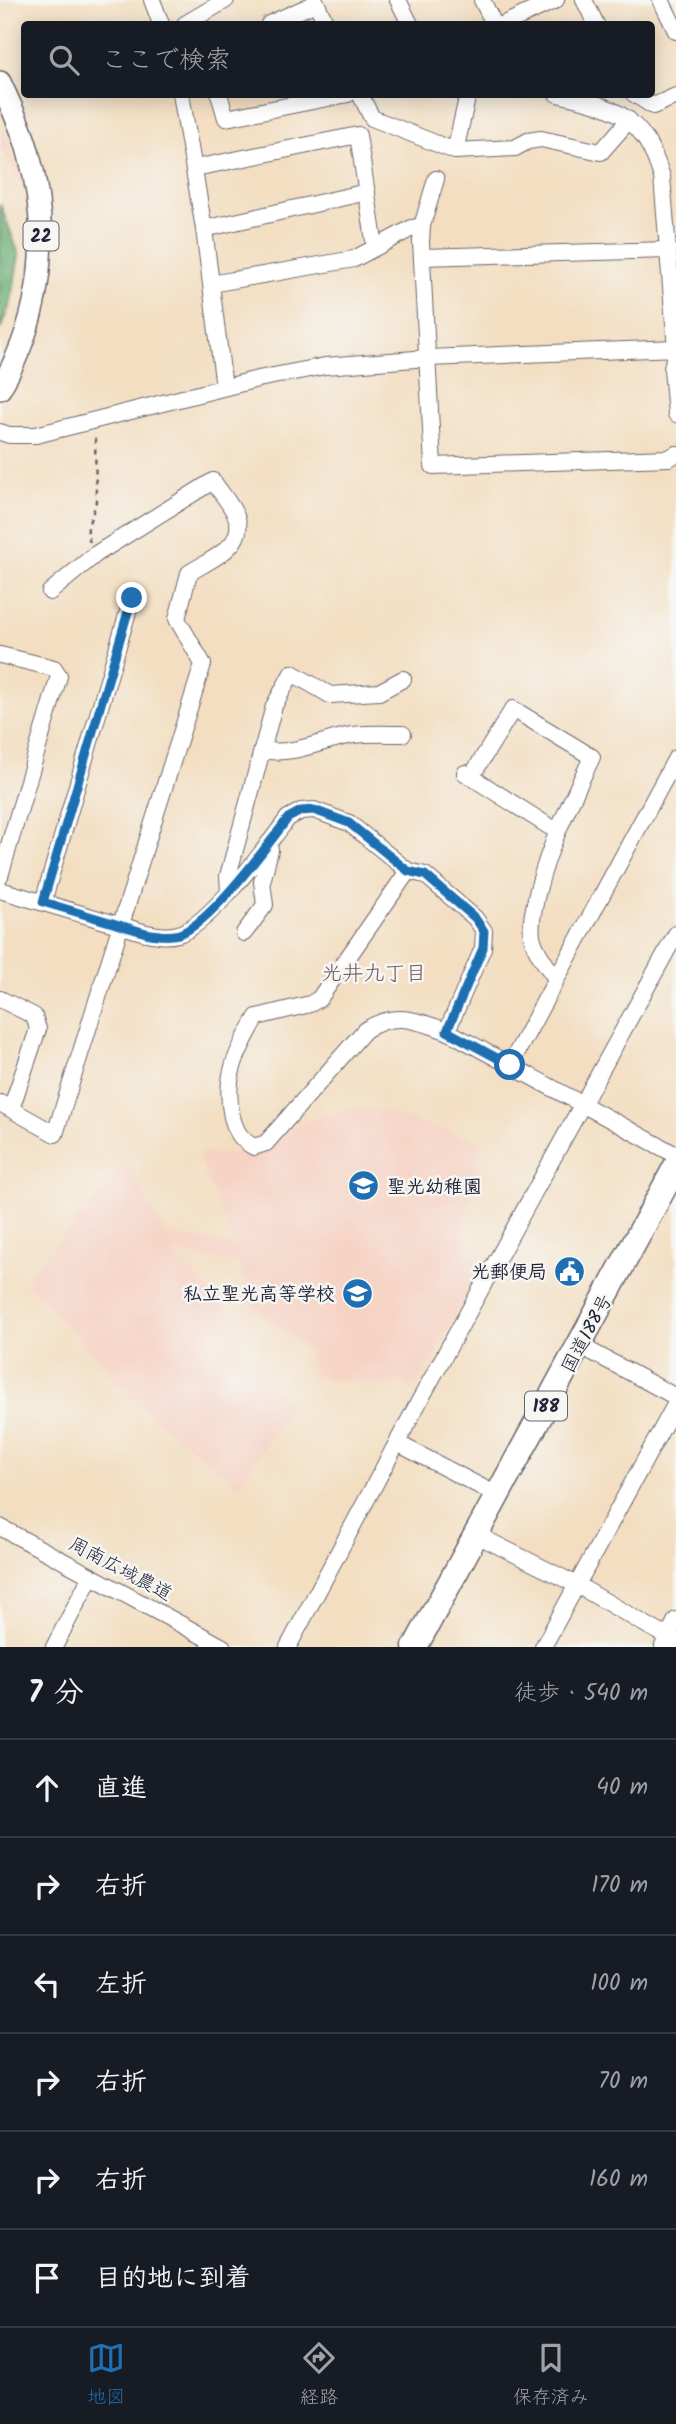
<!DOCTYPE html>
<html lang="ja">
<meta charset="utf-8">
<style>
body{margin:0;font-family:Kalam,"Klee One",sans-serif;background:#20242c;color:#f1f3f6}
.stop{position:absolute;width:21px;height:21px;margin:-16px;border:5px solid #1f6fb2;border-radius:50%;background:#fff}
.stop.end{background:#1f6fb2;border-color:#fff;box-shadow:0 2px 7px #0008}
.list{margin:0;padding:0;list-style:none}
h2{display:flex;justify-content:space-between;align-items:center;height:91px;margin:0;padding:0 28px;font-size:30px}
h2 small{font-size:23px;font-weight:400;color:#9ea1a6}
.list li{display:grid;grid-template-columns:46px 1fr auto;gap:21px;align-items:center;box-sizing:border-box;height:98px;padding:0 28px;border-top:2px solid #363941}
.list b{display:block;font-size:26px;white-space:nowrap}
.list em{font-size:23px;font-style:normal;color:#9ea1a6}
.icon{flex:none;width:38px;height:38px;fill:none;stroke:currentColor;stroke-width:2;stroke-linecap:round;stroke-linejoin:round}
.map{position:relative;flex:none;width:676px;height:1647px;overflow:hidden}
.search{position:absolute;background:#171b24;box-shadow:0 4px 18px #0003;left:21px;right:21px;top:21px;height:77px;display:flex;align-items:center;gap:18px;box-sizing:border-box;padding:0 24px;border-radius:7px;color:#9ea1a6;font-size:26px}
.sheet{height:679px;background:#171b24}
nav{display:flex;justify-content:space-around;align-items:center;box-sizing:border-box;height:98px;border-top:2px solid #363941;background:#171b24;font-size:19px;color:#9ea1a6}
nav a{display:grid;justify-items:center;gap:4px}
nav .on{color:#1f6fb2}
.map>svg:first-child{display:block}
</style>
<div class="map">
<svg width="676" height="1647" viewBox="0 0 676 1647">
<rect width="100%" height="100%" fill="#f6f6f2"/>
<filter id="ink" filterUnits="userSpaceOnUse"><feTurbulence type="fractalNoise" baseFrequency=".0143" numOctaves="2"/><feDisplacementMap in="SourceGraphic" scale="14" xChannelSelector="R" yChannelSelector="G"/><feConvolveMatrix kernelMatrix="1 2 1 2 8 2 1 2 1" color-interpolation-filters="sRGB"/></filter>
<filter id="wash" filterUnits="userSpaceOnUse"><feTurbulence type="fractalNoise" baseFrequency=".00686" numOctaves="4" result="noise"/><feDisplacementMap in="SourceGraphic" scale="28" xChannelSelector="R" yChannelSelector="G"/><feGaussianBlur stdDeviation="1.57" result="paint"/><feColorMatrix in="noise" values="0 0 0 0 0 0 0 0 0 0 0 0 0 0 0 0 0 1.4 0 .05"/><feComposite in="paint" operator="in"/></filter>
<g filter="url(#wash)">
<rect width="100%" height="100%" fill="#f3dec1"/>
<g fill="#f6d2c3">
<polygon points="0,124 30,194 25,193 13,167 0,148"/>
<polygon points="355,1107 391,1114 481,1141 461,1249 484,1264 413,1393 398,1379 385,1385 312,1376 309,1351 252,1307 239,1264 172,1251 239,1322 243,1355 291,1407 239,1486 137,1404 25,1279 127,1164 165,1233 234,1246 197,1153 263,1153 285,1134 316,1118"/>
</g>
<polygon fill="#6eb174" stroke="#486a58" stroke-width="2" points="0,204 19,255 11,301 0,330"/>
</g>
<g filter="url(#ink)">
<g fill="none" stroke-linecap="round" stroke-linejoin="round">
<defs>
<g id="minor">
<polyline points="152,0 161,24"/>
<polyline points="315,0 326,24"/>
<polyline points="398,0 410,24"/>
<polyline points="482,0 494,24"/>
<polyline points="584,0 596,24"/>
<polyline points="661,0 676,31"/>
<polyline points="185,24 226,0"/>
<polyline points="269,24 316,3"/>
<polyline points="504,24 556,0"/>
<polyline points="181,94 204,229 224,387"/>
<polyline points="219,94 226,118 348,94"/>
<polyline points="360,94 372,118 455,151 515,148 528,141 541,139 601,152 629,120"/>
<path d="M557,94C617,107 643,116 662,177L676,348"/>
<polyline points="634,94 653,106 676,96"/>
<polyline points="455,151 468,94"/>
<polyline points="195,168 358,135 375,247"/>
<polyline points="436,179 422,226 421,242 433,466 669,458 676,454"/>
<polyline points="204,229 367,192"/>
<polyline points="422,257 669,250"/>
<polyline points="211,284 354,259 412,228 422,226"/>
<polyline points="676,348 672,369 676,414"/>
<polyline points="0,432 9,435 36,435 258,379 325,366 428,358 676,348"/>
<polyline points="0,655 54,668 59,676 0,876"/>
<path d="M262,750C293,757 324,739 353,735C370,733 387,734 403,734"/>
<polyline points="465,773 550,827 558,829"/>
<path d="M471,777L513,709L592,757C569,806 544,854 534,908C532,918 530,931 533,940C537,954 547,966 555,977"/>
<path d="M408,871L319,999L310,1004L257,1017C237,1052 223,1076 232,1117C236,1132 241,1140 254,1147L266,1143L365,1030C396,1011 414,1020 447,1031L676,1155"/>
<path d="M0,890L146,933C157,935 167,937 178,934C210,925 267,846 288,818L301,811L314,810L349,823L408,871L425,875L475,918L484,931L483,948L447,1031"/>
<polyline points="229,891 228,876 274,706 292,673 330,695 379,692 403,679"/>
<polyline points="43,902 132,598"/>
<polyline points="244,933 265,905 262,882 270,850 269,843"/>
<polyline points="0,999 34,1016 38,1029 11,1109"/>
<polyline points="510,1065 676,758"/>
<path d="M0,1103L55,1134L203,664L177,619L189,573C207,561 246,547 237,519C233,506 220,492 213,481L96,554L50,592"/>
<polyline points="579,1345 676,1397"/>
<polyline points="397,1443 497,1495"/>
<polyline points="0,1527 223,1647"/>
<polyline points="477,1535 577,1585 676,1642"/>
<polyline points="663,1646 676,1620"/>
<polyline points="54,1647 91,1576"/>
<polyline points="288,1647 415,1409 676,934"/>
<polyline points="543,1647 676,1403"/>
</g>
<path id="major" d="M0,82C10,104 22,128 28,151C51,232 43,316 0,389"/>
<polyline id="highway" points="415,1647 676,1166"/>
</defs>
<use href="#minor" stroke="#6b646a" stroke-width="18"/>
<use href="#major" stroke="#6b646a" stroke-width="24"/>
<use href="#highway" stroke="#6b646a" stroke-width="27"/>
<path stroke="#6b646a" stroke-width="2.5" stroke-dasharray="5 5" stroke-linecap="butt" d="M90,542C83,526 94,516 96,501L95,435"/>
<use href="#minor" stroke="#fff" stroke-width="16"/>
<use href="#major" stroke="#fff" stroke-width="21"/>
<use href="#highway" stroke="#fff" stroke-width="24"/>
</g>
</g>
<g fill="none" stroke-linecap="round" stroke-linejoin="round" filter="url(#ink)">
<path stroke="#1f6fb2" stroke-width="9" d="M132,598L43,902L146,933C157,935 168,937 179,934C209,925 268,845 288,818L301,811L314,810L349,823L408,871L425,875L475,918L484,931L483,948L447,1031L510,1065"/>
</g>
<defs>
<symbol id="school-disc" viewBox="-11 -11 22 22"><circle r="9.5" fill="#1f6fb2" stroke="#f6f6f2"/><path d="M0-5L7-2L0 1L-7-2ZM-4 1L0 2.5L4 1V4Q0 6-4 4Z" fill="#fff"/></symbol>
<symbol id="civic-disc" viewBox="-11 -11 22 22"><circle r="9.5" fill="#1f6fb2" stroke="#f6f6f2"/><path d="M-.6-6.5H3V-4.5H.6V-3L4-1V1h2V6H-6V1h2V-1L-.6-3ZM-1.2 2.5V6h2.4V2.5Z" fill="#fff"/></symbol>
</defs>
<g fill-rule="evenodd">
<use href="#school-disc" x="346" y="1168" width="35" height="35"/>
<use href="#civic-disc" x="552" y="1254" width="35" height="35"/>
<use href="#school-disc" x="340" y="1276" width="35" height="35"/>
</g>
<g text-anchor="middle" stroke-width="5" stroke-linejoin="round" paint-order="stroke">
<g fill="#f6f6f2" stroke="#626272" stroke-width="2">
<rect x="23.5" y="221.5" width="35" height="29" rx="5"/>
<rect x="525" y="1391.5" width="42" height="29" rx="5"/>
</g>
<g font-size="18" font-weight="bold" fill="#22223b">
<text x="41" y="242">22</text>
<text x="546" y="1412">188</text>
</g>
<g font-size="19" font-weight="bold" fill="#22223b" stroke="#f6f6f2" text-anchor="end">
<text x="387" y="1193" text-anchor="start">聖光幼稚園</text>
<text x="547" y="1278">光郵便局</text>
<text x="335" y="1300">私立聖光高等学校</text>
</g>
<g font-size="19" fill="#22223b" stroke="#f6f6f2">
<text transform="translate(586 1333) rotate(-62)" y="7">国道188号</text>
<text transform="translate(121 1568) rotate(28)" y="7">周南広域農道</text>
</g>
<g font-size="21" fill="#6c545b" stroke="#f6f6f2">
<text x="374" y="980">光井九丁目</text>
</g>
</g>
</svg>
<div class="stop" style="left:510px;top:1065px"></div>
<div class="stop end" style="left:132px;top:598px"></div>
<div class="search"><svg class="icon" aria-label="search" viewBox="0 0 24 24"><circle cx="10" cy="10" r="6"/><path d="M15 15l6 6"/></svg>ここで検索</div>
</div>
<section class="sheet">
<h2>7 分<small>徒歩 · 540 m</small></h2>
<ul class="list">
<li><svg class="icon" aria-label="ahead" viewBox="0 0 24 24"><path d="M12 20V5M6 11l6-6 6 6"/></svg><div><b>直進</b></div><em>40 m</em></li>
<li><svg class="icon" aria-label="right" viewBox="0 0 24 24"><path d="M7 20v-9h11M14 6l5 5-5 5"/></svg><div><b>右折</b></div><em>170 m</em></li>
<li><svg class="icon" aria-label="left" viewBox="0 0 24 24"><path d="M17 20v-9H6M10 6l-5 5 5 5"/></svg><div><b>左折</b></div><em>100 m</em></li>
<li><svg class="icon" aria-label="right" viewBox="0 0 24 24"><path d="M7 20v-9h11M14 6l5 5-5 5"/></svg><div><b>右折</b></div><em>70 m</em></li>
<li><svg class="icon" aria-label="right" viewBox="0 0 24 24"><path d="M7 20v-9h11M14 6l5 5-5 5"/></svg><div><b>右折</b></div><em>160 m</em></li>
<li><svg class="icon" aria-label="arrive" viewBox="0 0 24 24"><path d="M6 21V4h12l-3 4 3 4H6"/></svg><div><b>目的地に到着</b></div></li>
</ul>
</section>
<nav>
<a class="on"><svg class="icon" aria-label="map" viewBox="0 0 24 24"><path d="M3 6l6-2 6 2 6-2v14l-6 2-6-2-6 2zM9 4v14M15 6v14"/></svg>地図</a>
<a><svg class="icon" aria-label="directions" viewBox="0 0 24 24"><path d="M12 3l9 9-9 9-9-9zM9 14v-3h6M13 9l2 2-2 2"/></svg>経路</a>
<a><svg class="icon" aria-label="saved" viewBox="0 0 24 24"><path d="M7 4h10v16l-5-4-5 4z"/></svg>保存済み</a>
</nav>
